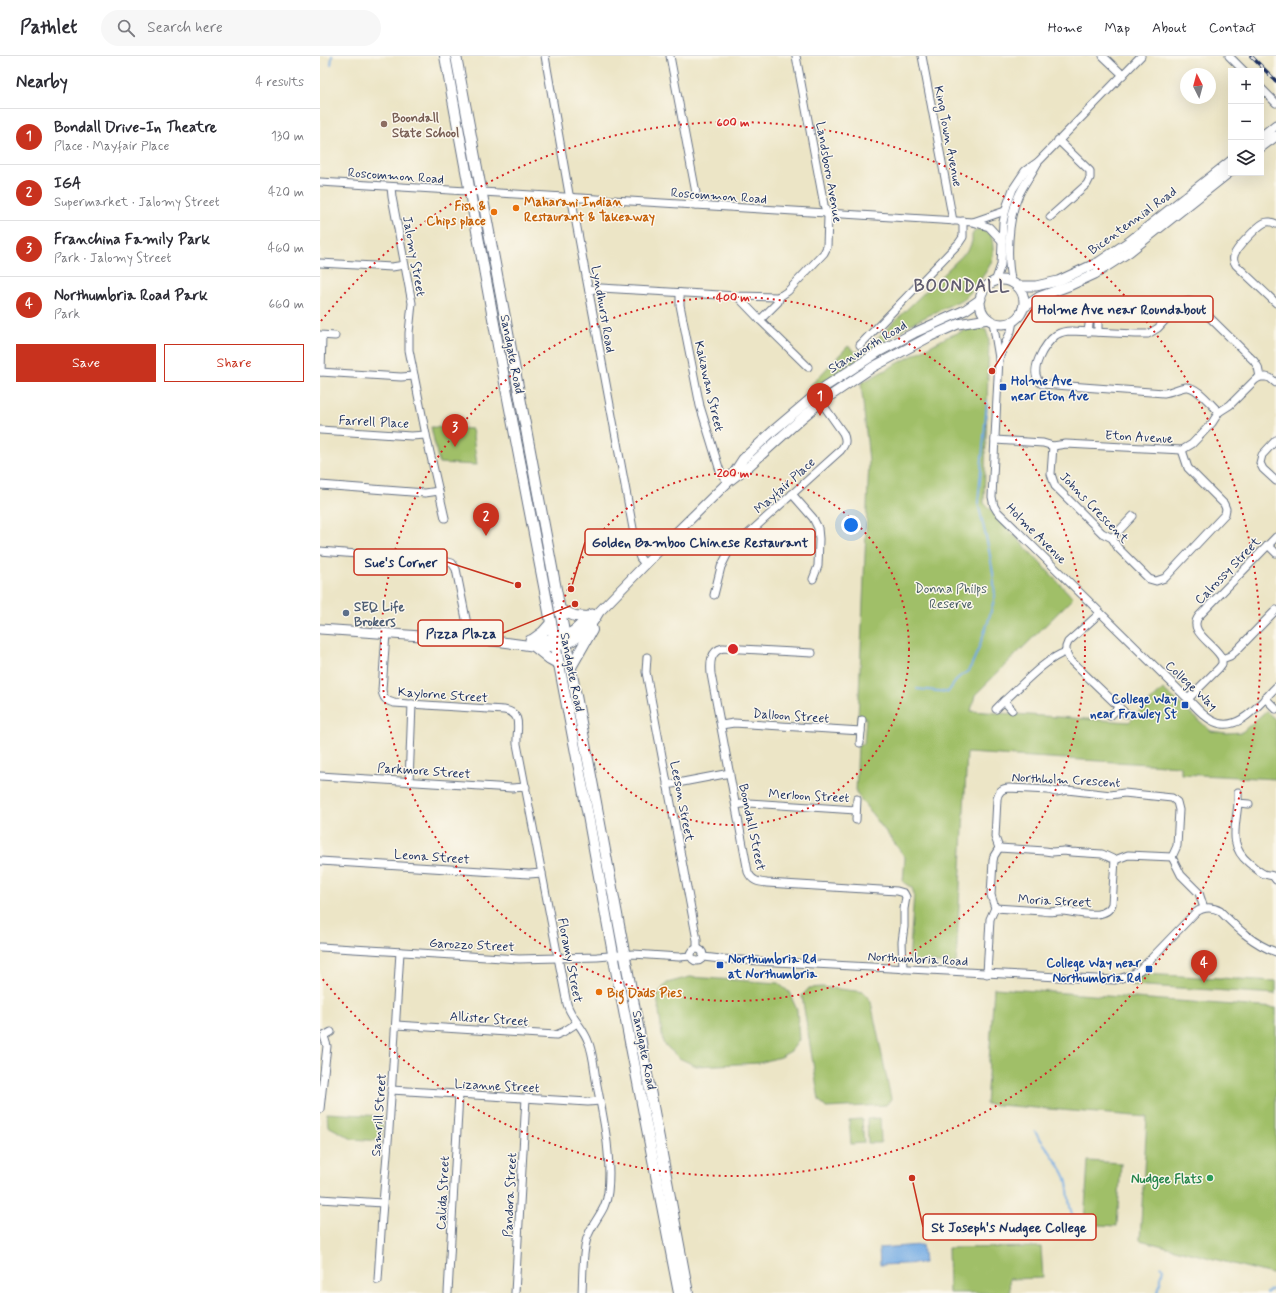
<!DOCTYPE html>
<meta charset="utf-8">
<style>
body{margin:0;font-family:Mynerve,sans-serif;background:#f7f7f7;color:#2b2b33}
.controls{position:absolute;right:12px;top:12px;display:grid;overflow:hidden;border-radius:0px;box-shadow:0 4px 16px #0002}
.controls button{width:36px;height:36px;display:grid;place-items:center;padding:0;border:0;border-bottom:1px solid #e1e1e2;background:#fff;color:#2b2b33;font:20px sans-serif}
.compass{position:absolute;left:860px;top:12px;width:36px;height:36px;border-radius:50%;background:#fff;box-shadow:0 4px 16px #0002;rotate:354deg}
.you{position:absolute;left:531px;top:469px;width:14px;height:14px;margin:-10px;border:3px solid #fff;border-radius:50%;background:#1a73e8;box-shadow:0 0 0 6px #1a73e833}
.badge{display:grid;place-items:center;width:26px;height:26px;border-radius:50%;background:#c8321e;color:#fff;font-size:13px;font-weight:700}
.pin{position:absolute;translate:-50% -33px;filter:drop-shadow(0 1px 2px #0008)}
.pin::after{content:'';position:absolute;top:21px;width:14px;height:12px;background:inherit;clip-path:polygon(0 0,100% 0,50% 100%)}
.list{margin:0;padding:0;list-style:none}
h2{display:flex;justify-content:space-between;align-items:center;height:52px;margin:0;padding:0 16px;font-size:17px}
h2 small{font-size:13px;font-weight:400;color:#7c7c81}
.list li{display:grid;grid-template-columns:26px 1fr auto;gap:12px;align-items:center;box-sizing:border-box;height:56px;padding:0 16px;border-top:1px solid #e1e1e2}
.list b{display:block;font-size:15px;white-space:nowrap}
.list p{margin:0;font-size:13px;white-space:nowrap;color:#7c7c81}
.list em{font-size:13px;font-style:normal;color:#7c7c81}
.actions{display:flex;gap:8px;padding:12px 16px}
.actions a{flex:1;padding:9px 0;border:1px solid #c8321e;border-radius:0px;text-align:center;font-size:14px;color:#c8321e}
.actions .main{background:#c8321e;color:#fff}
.icon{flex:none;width:22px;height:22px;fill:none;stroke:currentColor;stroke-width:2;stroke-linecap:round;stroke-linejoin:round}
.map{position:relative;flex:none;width:956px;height:1237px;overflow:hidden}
header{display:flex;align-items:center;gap:24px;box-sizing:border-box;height:56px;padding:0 20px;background:#fff;border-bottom:1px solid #e1e1e2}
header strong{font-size:19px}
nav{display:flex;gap:22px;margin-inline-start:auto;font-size:14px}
.search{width:280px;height:36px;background:#f7f7f7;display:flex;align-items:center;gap:10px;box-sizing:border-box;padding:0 14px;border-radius:22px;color:#7c7c81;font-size:15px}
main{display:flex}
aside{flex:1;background:#fff}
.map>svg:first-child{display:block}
</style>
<header>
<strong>Pathlet</strong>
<div class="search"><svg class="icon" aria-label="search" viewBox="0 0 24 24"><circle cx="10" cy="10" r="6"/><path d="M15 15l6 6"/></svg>Search here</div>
<nav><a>Home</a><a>Map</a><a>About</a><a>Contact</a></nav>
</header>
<main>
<aside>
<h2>Nearby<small>4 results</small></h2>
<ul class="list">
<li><span class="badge">1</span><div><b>Bondall Drive-In Theatre</b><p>Place · Mayfair Place</p></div><em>130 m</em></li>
<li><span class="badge">2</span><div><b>IGA</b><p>Supermarket · Jalomy Street</p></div><em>420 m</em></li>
<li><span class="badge">3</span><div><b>Franchina Family Park</b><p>Park · Jalomy Street</p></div><em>460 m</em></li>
<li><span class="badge">4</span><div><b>Northumbria Road Park</b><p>Park</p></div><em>660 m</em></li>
</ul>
<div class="actions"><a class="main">Save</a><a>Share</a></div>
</aside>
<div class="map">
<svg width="956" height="1237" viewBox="0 0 956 1237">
<rect width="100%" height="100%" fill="#fbf7ec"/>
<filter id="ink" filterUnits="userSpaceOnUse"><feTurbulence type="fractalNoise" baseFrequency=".025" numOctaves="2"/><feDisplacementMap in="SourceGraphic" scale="8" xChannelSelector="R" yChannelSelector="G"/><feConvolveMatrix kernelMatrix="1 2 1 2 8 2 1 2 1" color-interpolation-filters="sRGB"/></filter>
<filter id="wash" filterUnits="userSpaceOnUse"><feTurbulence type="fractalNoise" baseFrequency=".012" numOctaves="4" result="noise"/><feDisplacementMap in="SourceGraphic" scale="16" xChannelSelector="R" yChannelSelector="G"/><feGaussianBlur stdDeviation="0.9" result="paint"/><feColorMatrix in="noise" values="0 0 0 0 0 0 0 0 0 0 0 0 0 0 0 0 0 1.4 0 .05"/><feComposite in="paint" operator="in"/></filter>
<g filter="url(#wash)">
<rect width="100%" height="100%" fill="#ece5c6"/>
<g fill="#a0bf67" stroke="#5e7762">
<path d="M661,173L671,179C673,186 674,196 672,204C669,214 652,235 645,242L591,268L493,333L489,331L528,290L535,296L545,294L649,193L652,185V179L655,174Z"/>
<polygon points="660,272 666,274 669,283 664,447 753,542 655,639 651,655 809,666 843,633 891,675 906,677 922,676 946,655 956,664 956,723 861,718 861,710 647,697 636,908 589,905 594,838 592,832 583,826 585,801 536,737 538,688 544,688 546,662 538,662 549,405 541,327 627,281 646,274"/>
<polygon points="111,371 152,373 157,409 119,407"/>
<polygon points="823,918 956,925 956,938 810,929"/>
<polygon points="370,921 458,927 469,936 477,954 479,984 471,995 460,1001 439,1007 376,1010 359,1002 343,987 337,939 347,927"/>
<polygon points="502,931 544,936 551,946 571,1043 566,1049 506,1052 499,1044 482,940 489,932"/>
<polygon points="674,932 956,952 956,1218 952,1218 820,1184 827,1061 666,1048"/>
<polygon points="7,1057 63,1060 61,1085 32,1083 8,1070"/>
<polygon points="560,1062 561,1087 548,1087 547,1063"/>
<polygon points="542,1063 544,1087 531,1088 529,1064"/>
<polygon points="768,1105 801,1107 797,1170 764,1168"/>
<polygon points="721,1191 723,1222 689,1223 690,1237 629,1237 628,1192"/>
</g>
<polygon fill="#75ace4" stroke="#486ea1" points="602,1189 604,1207 560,1209 559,1192"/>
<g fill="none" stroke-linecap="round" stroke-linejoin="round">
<g stroke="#75ace4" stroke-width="2">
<polyline points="11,9 12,0"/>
<polyline points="597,633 628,636 638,622 648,615 651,610 658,594 668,566 675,540 673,517 669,494 658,447 667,345"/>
<path d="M715,1076C723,1087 743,1111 746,1123C750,1135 747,1148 753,1160L757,1162"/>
<polyline points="956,1220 956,1219"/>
<polyline points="838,1237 843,1212 841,1210"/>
<polyline points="946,1237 952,1233"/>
</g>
</g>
</g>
<g filter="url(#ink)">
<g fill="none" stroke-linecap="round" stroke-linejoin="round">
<defs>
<g id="minor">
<polyline points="225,0 249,138 252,145 317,494 320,502 325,508"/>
<polyline points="350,0 376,137 376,149"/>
<polyline points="602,0 633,165"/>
<polyline points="783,0 803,19"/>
<polyline points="909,0 924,15"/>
<polyline points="941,32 956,47"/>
<polyline points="0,126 653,166 669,171 682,185"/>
<polyline points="71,131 72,141 92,247 89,277 89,294 106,379 125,462"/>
<polyline points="730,161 767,128 770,122 770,115 738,84"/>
<polyline points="653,166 685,155"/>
<path d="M956,168C953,166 948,165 944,167C938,170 915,193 914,200C913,203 914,206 916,209L956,247"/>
<polyline points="0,207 72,211 84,209"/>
<polyline points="675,226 681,209 683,166 687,149 693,133 705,115 718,106 821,0"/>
<path d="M692,227C686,204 688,163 698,141C703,129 712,118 718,106"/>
<polyline points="269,234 281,232 417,240 457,241 462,239 468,235 504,197 507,191 508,161 504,149 476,0"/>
<polyline points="360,237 360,249 380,350 400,415 403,420 408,426"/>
<polyline points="417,240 440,264 458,246 460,240"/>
<polyline points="440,264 488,311"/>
<path d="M673,266L679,302L672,441L674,450L677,455L868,643C875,650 882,659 891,664C917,680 940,647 956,631"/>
<polyline points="768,276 770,261 774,259 778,261 778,276"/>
<polyline points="0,279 15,280"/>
<polyline points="540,289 639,187 643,181 643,165"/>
<polyline points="679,302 691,275 693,265"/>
<polyline points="0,316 81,321 94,320"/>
<polyline points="1,316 2,280"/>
<path d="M899,356C891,349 877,330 866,331C858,332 852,336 844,337L722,328C706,317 725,287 736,279C741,276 746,275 751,275L816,278H828L838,272L860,248C866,244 871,244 877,249L934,305L938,311L940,321"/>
<polyline points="0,374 91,380 106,379"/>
<polyline points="675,384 723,387 733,390 746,388 862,394 872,388 892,367 899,356 910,349 935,324 940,321 946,321 950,322 956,327"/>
<polyline points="956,384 942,399 940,407 943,413 956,425"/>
<polyline points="733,390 731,418 735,430 782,477 792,482 798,492 829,523 836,525 845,522 905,458 906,453 904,448 868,412 862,394"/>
<polyline points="0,429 105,437 119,435"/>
<polyline points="472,438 493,462 498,472 499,483 498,510 493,523"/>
<polyline points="792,482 813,460"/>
<polyline points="948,489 956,497"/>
<polyline points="0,495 124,505 132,507 136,513 147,568 146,583"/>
<path d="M394,539L401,511L409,495L520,395C525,389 527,385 523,377L499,343"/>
<path d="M66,577L62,634C63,642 66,645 74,647L184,654C204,657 196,673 197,688L247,948C251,962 263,971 268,985C273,996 274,1011 276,1024C283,1061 292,1098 288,1136C286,1156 273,1164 267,1182C262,1199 263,1219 262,1237"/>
<polyline points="746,596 750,604 799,651"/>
<path d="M492,597L403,592C390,595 390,607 391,618L428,816C432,825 438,826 447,827L577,835L584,837L586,841L584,853V871L582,886L583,913"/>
<polyline points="327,601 326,616 377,884 377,893"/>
<path d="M902,603C897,589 866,576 879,560L956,481"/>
<polyline points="945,642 956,653"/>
<polyline points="868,643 899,612 902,608 902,603 910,600 915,596 956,554"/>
<path d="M684,645C700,631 726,602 746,596V591L748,586L780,557"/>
<polyline points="676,653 684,645 692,654"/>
<polyline points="790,660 799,651 806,658"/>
<polyline points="401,669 414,667 541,675"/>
<polyline points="540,687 542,664"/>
<polyline points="0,720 192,732 206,731"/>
<polyline points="89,726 92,648"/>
<polyline points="347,729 410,717"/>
<polyline points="918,736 918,747 929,748"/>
<path d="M918,747C916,771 908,790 929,807C934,811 939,816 944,818C947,819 950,819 953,820L956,824"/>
<polyline points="416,749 428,747 536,754"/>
<polyline points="536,764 537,743"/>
<polyline points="679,792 725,795 732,796 744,795 751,796 782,798 795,804 808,799 852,801"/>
<polyline points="0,805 209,818 222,817"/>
<path d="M675,852L722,855C730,857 733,855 740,855C754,855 786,866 792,848L795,804"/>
<polyline points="0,891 199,903 277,901 313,898 359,901 371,900"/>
<circle cx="377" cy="899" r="6"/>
<path d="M383,901L401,903L795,924L811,919L820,914L875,857C883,851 891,850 900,855C917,872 933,888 956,896"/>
<path d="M667,918L670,863L675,852L671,839L673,805L674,800L679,792L675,781L677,743C678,736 682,732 689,732L728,734L736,736L747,734L791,739L804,737L852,742L857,746L859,754L857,790L852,801L861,819L879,837L884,852"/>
<polyline points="76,969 236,979 243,976 257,967"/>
<polyline points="71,1034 268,1046 280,1045"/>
<polyline points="0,1053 7,990 4,980 11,976"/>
<polyline points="0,1143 63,1147"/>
<polyline points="58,1224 62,1160 69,1073 80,896"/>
<polyline points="128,1237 139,1038"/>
<polyline points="195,1237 206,1042"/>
</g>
<g id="major">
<polyline points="941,81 956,69"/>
<polyline points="941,91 956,80"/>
<circle cx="682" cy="246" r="22"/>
<polyline points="697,230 716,230 738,225 779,206 810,185 911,105"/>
<polyline points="703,252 719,241 751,229 775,218 809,196 911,115"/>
<polyline points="412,420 423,403 454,374 506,330 560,295 594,277 645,254 661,243"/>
<path d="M0,573L173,585C218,589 252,605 279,556L353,480L408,426L429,410L483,361L501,346L553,311L611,280L638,268L668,263"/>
<path d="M210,584C225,584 240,583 253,575C260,570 265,563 272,558"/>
</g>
<g id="highway">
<polyline points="125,0 181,306 267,754 296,914 359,1237"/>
<polyline points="136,0 368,1237"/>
<polyline points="240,554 255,560 268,561"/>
<polyline points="212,584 223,576 231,567"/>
<polyline points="214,590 230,603 239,608"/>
<polyline points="251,611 272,574 270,567"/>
</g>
</defs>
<use href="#minor" stroke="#646f82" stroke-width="9"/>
<use href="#major" stroke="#646f82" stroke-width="11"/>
<use href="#highway" stroke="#646f82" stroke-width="12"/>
<use href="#minor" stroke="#fff" stroke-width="7"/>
<use href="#major" stroke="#fff" stroke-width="9"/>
<use href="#highway" stroke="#fff" stroke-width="10"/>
<defs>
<polyline id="rail" points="931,0 956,25"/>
</defs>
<use href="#rail" stroke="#1b2f5e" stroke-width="3.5"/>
<use href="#rail" stroke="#fbf7ec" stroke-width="2" stroke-dasharray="6" stroke-linecap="butt"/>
</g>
</g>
<g fill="none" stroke="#d62828" stroke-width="2" stroke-dasharray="2 4">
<circle cx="413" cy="593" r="176"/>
<circle cx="413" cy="593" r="352"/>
<path d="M1 265A527 527 0 1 1 1 921"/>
</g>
<circle fill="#8d6e63" stroke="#fbf7ec" stroke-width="1.5" cx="64" cy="68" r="4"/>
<g fill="#e8710a" stroke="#fbf7ec" stroke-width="1.5">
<circle cx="196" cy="152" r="4"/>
<circle cx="174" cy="156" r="4"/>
<circle cx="279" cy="936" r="4"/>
</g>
<g fill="#1a4fb4" stroke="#fbf7ec" stroke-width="1.5">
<rect x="679" y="327" width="8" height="8" rx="2"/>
<rect x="861" y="645" width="8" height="8" rx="2"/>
<rect x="396" y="905" width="8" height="8" rx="2"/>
<rect x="825" y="909" width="8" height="8" rx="2"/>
</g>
<circle fill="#5c6f8a" stroke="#fbf7ec" stroke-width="1.5" cx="26" cy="557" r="4"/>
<circle fill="#2e9e5b" stroke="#fbf7ec" stroke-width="1.5" cx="890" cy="1122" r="4"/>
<g text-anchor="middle" stroke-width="3" stroke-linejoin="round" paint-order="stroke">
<g font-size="13" font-weight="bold" fill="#785e54" stroke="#fbf7ec" text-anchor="start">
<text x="72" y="66">Boondall<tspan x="72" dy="15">State School</tspan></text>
</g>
<g font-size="13" fill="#1b2f5e" stroke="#fbf7ec">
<text transform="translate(629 80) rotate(79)" y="5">King Town Avenue</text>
<text transform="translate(510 116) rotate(80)" y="5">Landsboro Avenue</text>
<text transform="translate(76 119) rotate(4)" y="5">Roscommon Road</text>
<text transform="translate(399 139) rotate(4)" y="5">Roscommon Road</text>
<text transform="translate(812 164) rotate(-36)" y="5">Bicentennial Road</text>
<text transform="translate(95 200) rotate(80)" y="5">Jalomy Street</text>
<text transform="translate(284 253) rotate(80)" y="5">Lyndhurst Road</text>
<text transform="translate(547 290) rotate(-31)" y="5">Stanworth Road</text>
<text transform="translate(193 298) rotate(79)" y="5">Sandgate Road</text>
<text transform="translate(390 330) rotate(77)" y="5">Kakawan Street</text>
<text transform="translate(54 365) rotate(3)" y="5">Farrell Place</text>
<text transform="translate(819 380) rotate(3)" y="5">Eton Avenue</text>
<text transform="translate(464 429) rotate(-42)" y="5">Mayfair Place</text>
<text transform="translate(775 451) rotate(46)" y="5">Johns Crescent</text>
<text transform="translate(717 477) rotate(45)" y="5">Holme Avenue</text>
<text transform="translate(907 514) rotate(-46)" y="5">Calrossy Street</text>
<text transform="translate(253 616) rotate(79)" y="5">Sandgate Road</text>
<text transform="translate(872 629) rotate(43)" y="5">College Way</text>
<text transform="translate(123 638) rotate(4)" y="5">Kaylorne Street</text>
<text transform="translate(471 659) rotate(4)" y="5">Dalloon Street</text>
<text transform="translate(104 714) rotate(4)" y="5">Parkmore Street</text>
<text transform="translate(746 723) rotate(3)" y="5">Northholm Crescent</text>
<text transform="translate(489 739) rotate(3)" y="5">Merloon Street</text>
<text transform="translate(363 745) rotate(79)" y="5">Leeson Street</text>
<text transform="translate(433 771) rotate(78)" y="5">Boondall Street</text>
<text transform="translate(112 800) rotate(4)" y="5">Leona Street</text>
<text transform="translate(735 844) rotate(3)" y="5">Moria Street</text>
<text transform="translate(152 888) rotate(3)" y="5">Garozzo Street</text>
<text transform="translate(598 902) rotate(3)" y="5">Northumbria Road</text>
<text transform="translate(251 904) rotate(79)" y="5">Floramy Street</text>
<text transform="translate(169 962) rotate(4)" y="5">Allister Street</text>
<text transform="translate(325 994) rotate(79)" y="5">Sandgate Road</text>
<text transform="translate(177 1029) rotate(3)" y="5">Lizanne Street</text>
<text transform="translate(58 1059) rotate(-86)" y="5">Samrill Street</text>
<text transform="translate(122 1137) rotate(-87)" y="5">Calida Street</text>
<text transform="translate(189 1139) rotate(-87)" y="5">Pandora Street</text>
</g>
<g font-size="13" font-weight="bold" fill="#c56008" stroke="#fbf7ec" text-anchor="start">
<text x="204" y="150">Maharani Indian<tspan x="204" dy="15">Restaurant &amp; Takeaway</tspan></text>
<text x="166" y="154" text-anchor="end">Fish &amp;<tspan x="166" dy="15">Chips place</tspan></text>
<text x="287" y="941">Big Dads Pies</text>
</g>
<g font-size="13" font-weight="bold" fill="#164399" stroke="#fbf7ec" text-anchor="start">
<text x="691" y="329">Holme Ave<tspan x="691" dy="15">near Eton Ave</tspan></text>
<text x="857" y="647" text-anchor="end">College Way<tspan x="857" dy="15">near Frawley St</tspan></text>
<text x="408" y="907">Northumbria Rd<tspan x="408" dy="15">at Northumbria</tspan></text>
<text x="821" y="911" text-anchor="end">College Way near<tspan x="821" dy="15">Northumbria Rd</tspan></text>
</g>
<g font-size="13" fill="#435a61" stroke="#fbf7ec">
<text x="631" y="537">Donna Philps<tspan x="631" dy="15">Reserve</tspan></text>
</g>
<g font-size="13" font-weight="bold" fill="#4e5e75" stroke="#fbf7ec" text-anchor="start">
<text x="34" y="555">SEQ Life<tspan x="34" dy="15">Brokers</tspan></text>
</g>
<g font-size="13" font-weight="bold" fill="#27864d" stroke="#fbf7ec" text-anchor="end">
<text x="882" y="1127">Nudgee Flats</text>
</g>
<g font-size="17" font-weight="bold" letter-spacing="1" fill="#605d70" stroke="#fbf7ec">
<text x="642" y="235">BOONDALL</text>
</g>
</g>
<circle cx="413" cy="593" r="6" fill="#d62828" stroke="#fbf7ec" stroke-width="2"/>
<g font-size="12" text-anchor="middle" font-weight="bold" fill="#d62828" stroke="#fbf7ec" stroke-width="3" stroke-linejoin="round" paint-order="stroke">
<text x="413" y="70">600 m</text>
<text x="413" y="245">400 m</text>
<text x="413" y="421">200 m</text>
</g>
<path fill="none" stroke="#c8321e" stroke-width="1.5" d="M672 315L712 253M251 533L265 486M198 529L127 506M255 548L183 577M592 1122L603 1171"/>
<g fill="#c8321e" stroke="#fbf7ec" stroke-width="1.5">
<circle cx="672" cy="315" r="4"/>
<circle cx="251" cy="533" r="4"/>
<circle cx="198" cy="529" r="4"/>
<circle cx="255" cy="548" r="4"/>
<circle cx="592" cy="1122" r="4"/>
</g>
<g fill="#fbf7ec" stroke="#c8321e" stroke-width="1.5">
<rect x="712" y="240" width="181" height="26" rx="4"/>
<rect x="265" y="473" width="230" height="26" rx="4"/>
<rect x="34" y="493" width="93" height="26" rx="4"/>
<rect x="98" y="564" width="85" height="26" rx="4"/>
<rect x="603" y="1158" width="173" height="26" rx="4"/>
</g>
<g font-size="14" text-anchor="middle" font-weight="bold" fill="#1b2f5e">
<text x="802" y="258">Holme Ave near Roundabout</text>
<text x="380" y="491">Golden Bamboo Chinese Restaurant</text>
<text x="81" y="511">Sue's Corner</text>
<text x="141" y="582">Pizza Plaza</text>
<text x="689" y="1176">St Joseph's Nudgee College</text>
</g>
</svg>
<div class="controls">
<button>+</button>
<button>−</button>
<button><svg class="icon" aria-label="layers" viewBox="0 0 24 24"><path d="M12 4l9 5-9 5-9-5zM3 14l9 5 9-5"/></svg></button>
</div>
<svg class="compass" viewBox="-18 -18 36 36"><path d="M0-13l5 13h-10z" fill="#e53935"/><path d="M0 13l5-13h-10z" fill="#7c7c81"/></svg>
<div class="you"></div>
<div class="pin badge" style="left:500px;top:360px">1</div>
<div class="pin badge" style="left:166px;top:480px">2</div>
<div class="pin badge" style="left:135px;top:391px">3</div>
<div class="pin badge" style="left:884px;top:927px">4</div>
</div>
</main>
